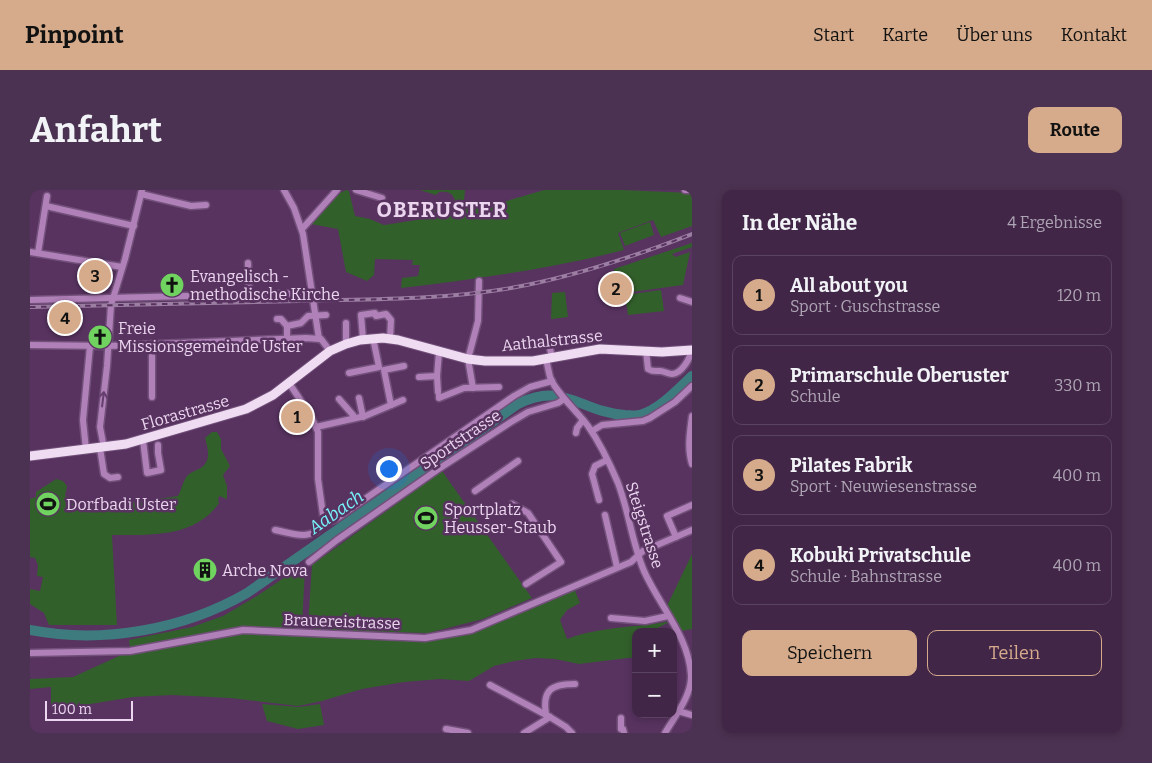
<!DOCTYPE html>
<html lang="de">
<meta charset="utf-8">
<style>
body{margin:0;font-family:Bitter,serif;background:#4c3252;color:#f1f3f6}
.controls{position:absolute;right:15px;bottom:15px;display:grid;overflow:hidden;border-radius:10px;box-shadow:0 2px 8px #0003}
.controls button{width:45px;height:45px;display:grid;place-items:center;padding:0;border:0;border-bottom:1px solid #5a4360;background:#422648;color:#f1f3f6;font:25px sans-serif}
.scale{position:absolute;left:15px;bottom:12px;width:88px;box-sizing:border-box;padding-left:5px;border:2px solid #ebd5ef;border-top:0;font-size:14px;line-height:18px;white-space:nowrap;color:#ebd5ef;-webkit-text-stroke:4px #583360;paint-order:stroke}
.you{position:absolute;left:358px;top:278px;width:18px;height:18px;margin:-12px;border:4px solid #fff;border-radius:50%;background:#1a73e8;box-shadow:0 0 0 8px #1a73e833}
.badge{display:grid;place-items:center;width:32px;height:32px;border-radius:50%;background:#d6ab8b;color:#111;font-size:16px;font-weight:700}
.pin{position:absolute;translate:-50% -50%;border:2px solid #fff;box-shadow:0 1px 5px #0006}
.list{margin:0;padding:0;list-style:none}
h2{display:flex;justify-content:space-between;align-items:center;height:65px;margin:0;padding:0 20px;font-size:21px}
h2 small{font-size:16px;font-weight:400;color:#aea5b4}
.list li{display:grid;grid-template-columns:32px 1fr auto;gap:15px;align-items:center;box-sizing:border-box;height:80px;margin:0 10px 10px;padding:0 10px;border:1px solid #5a4360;border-radius:10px}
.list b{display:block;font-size:19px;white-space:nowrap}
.list p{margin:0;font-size:16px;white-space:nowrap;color:#aea5b4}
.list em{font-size:16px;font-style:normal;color:#aea5b4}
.actions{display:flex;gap:10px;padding:15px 20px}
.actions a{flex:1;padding:11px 0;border:1px solid #d6ab8b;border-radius:10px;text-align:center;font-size:18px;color:#d6ab8b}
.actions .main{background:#d6ab8b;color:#111}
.map{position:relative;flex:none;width:662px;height:543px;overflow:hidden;border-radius:10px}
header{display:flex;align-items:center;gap:30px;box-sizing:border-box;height:70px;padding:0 25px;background:#d6ab8b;color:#111}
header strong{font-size:24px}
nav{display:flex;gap:28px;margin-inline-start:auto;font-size:18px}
.intro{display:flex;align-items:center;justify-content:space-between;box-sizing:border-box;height:120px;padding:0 30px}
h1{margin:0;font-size:35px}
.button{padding:12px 22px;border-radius:10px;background:#d6ab8b;color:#111;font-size:18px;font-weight:700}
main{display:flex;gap:30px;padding:0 30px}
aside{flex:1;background:#422648;border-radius:10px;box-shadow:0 2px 8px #0003}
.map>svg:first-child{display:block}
</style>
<header>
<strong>Pinpoint</strong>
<nav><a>Start</a><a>Karte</a><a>Über uns</a><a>Kontakt</a></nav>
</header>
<div class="intro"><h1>Anfahrt</h1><a class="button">Route</a></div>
<main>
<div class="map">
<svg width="662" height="543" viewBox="0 0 662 543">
<rect width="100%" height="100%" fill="#583360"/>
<g fill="#32602b">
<path d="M316,0L319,1L325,26L340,29L354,35L393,29L394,23L391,20L395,17H404L410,22H417V18L425,10C422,2 417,1 409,2L406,5L390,0H435L434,10L458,13L473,12L514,0H592L662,3V36L631,47L623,30L588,43L594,60C520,79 447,89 371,98L372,88L388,86L390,75H382L383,70L345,69L344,85L337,91L316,82L308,39L281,34L310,3Z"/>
<polygon points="620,32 624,45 595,56 590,43"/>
<polygon points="662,53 662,57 642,64 645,67 660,62 653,95 587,104 584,79"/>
<polygon points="631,100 634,121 598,125 595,105"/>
<polygon points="535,102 538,127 521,129 522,103"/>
<path d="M182,242H187L191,249V259L200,276L193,285L197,296V308L196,309L190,306L188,308L189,313C165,348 119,345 82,345L87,435H19L14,423L0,414V399L10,401L13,387L7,386L8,375L5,368L0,367V309L6,307V302L26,289L33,291L37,296L35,306L40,307L43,313H102L148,306C152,299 153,290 158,285C161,282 165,281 169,279C182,272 178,259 175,248Z"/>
<polygon points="412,281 502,408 453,429 398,443 285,440 278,434 282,375"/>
<path d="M662,364V439L647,442L641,431L628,438L626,442H606V467L549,474L525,469L506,468L484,471L464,476L439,491L410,489L374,492L332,499L292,511L268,516L200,508L142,505L103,507L42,517H21V497L0,499V489L43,487L100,461L213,440L395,448L441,440L543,396L550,413L537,420L530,430L537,449C571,436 606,438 641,431L637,416Z"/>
<polygon points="275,378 272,436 263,440 215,438 100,457 99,450 162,437 193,426 227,406 264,381"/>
<polygon points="232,514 269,517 290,514 294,535 268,539 237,531"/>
</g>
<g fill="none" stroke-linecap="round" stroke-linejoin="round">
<path stroke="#3e7b7e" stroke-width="10" d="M0,440C72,454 153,440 217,403L488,214C534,191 550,222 595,225C599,225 605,226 610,225C630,219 647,200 662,186"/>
<defs>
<g id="minor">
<polyline points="254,0 264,18 273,44 289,149"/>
<polyline points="326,0 352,8"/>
<polyline points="655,0 662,0"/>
<polyline points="111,4 161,16 176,15"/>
<polyline points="16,16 104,36"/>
<polyline points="272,39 307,0"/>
<polyline points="0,62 92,77"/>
<polyline points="8,63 17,6"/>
<polyline points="218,73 219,104"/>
<polyline points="650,108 662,112"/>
<polyline points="0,110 281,103"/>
<polyline points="247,129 251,129 257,136 257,149"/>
<polyline points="257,136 271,133 278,126 296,125"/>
<polyline points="333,149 331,125 345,123 346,126 356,124 361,130 360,149"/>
<polyline points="518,149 522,168"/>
<polyline points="122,154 122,207"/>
<polyline points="316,154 316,133"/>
<polyline points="0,155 78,156 276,148 291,149 300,161"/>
<path d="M616,161L618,179C623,182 625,181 630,181C634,181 638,184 642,184C651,184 661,168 661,160"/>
<path d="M516,169L520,187L524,195C534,210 547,222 558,236C570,253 580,274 588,293C599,322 602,353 614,381C629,415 659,447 661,485C662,505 645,526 635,543"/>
<polyline points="319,183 349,177 343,148"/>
<polyline points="389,187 407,186"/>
<polyline points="443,198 438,169 448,131 449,91"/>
<polyline points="408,202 407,186 409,162"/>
<polyline points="409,206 409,208 434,198 469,197"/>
<polyline points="329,208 333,227"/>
<polyline points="309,209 323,225"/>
<polyline points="361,215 354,180 374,176"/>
<path d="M662,226C660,242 657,258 662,274"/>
<polyline points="286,237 335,226 373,210"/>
<polyline points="562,241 572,235 613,231 620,228 645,212 662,196"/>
<polyline points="546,243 547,238 553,230"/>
<polyline points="113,250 117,283 131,280 128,263 128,255"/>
<polyline points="70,258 74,284 80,288 88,287"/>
<polyline points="74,258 70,237 77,176 81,115 95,69 112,0"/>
<polyline points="56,260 53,230 60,156"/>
<polyline points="445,301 488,271"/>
<polyline points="569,310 562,284 565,276 577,270"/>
<polyline points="482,314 498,323 531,372 496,394"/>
<polyline points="575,325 587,377"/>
<polyline points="294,334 306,329 484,206 500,197 522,191"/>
<path d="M245,340C262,343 283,353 294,332L288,289V242L281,226L259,193"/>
<polyline points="646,347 637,326 662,315"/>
<polyline points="279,372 307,350 407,280 481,232 498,222 528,213 534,209"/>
<polyline points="581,428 615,431 638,426"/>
<polyline points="0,463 100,461 213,440 395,448 441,440 601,372 613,361 662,340"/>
<polyline points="460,495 520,527 536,537 542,543"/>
<polyline points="648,521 662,525"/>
<path d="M516,525C512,500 521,494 545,494"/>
<polyline points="591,528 591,539 593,539 594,543"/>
<polyline points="416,539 438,543"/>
<polyline points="494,543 520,527"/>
</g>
<polyline id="major" points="0,266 96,254 216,219 243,205 300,161 316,154 330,150 353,148 368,150 438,169 455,171 503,171 570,159 632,162 662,160"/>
</defs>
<use href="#minor" stroke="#72507a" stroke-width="9"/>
<use href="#major" stroke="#72507a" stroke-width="11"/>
<use href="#minor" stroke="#b080b9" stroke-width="6"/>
<use href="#major" stroke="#efdcf2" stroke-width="9"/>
<defs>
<path id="rail" d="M0,117C90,115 179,113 269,111C340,109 411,110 481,98C543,87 603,67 662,44"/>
</defs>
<use href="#rail" stroke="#9c7ea3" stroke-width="4"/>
<use href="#rail" stroke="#583360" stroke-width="2" stroke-dasharray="5.5" stroke-linecap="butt"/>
</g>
<defs><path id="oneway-shaft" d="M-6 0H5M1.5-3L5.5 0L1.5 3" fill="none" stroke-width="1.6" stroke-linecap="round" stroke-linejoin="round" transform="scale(1.25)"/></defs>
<use stroke="#653f6d" href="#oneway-shaft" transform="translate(73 209) rotate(-83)"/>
<defs>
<symbol id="church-disc" viewBox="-11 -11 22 22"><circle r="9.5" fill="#70d35f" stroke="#583360"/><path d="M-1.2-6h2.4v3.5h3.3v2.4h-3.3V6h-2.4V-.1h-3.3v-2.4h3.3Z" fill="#111"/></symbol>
<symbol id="stadium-disc" viewBox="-11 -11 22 22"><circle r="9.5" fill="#70d35f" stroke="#583360"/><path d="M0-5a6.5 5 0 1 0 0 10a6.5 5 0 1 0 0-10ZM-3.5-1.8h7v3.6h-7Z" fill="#111"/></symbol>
<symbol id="building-disc" viewBox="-11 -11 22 22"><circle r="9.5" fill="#70d35f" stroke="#583360"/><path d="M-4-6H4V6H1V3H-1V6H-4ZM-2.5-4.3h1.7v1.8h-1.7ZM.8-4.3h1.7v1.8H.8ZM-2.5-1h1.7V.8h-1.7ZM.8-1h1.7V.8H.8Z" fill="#111"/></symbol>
</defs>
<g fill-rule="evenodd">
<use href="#church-disc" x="128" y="81" width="28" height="28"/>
<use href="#church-disc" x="56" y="133" width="28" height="28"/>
<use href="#stadium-disc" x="4" y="300" width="28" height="28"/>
<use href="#stadium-disc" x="382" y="314" width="28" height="28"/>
<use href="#building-disc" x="161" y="366" width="28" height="28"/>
</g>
<g text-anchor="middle" stroke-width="5" stroke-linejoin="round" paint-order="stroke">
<g font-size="16" fill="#ebd5ef" stroke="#583360" text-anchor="start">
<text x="160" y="92">Evangelisch -<tspan x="160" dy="18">methodische Kirche</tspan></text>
<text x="88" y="144">Freie<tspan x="88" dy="18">Missionsgemeinde Uster</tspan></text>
<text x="36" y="320">Dorfbadi Uster</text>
<text x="414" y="325">Sportplatz<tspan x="414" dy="18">Heusser-Staub</tspan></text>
<text x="192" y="386">Arche Nova</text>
</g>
<g font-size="16" fill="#ebd5ef" stroke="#583360">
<text transform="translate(522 150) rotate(-6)" y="6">Aathalstrasse</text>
<text transform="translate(155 222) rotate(-16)" y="6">Florastrasse</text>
<text transform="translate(430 249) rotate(-34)" y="6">Sportstrasse</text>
<text transform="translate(615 335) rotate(72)" y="6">Steigstrasse</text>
<text transform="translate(312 431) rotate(2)" y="6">Brauereistrasse</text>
</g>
<g font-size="18" font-style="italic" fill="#76f4fc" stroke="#583360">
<text transform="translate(306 322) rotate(-35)" y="6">Aabach</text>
</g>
<g font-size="21" font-weight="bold" letter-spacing="1" fill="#ebd5ef" stroke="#583360">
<text x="412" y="27">OBERUSTER</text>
</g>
</g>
</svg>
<div class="controls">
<button>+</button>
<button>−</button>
</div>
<div class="scale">100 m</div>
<div class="you"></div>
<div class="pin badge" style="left:267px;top:227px">1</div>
<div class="pin badge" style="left:586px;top:99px">2</div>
<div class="pin badge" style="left:65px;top:86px">3</div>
<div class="pin badge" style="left:35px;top:128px">4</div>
</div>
<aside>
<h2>In der Nähe<small>4 Ergebnisse</small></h2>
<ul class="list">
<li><span class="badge">1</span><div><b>All about you</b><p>Sport · Guschstrasse</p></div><em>120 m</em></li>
<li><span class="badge">2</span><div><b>Primarschule Oberuster</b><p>Schule</p></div><em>330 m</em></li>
<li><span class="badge">3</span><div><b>Pilates Fabrik</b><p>Sport · Neuwiesenstrasse</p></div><em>400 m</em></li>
<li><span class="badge">4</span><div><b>Kobuki Privatschule</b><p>Schule · Bahnstrasse</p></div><em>400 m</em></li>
</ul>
<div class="actions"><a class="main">Speichern</a><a>Teilen</a></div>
</aside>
</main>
